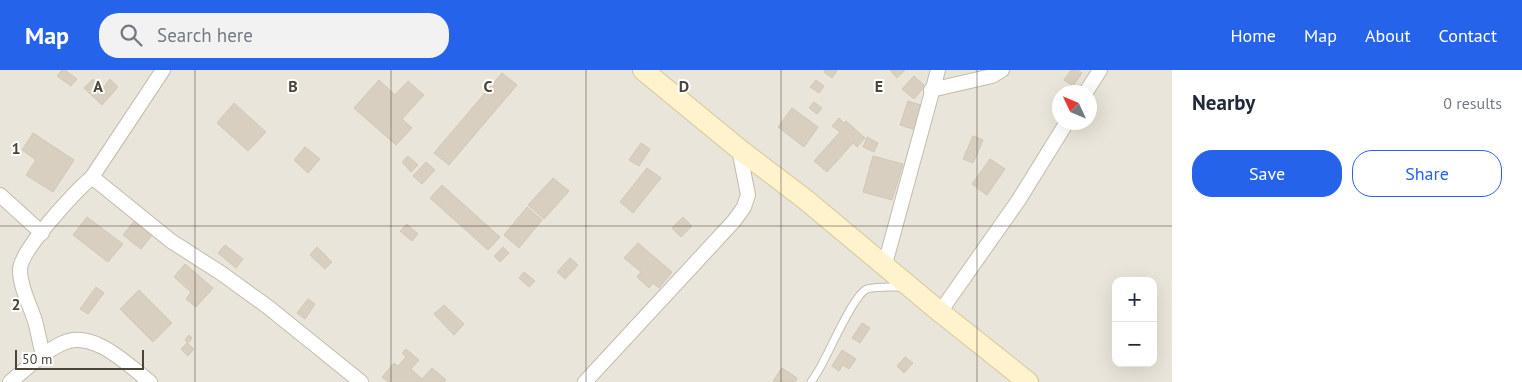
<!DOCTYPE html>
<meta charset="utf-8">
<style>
body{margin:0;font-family:"PT Sans",sans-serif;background:#f2f2f3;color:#1f2937}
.controls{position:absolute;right:15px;bottom:15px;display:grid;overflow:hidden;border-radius:10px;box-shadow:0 5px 20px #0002}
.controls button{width:45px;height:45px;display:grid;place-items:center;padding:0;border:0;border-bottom:1px solid #e0e1e3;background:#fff;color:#1f2937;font:25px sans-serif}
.compass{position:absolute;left:1052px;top:15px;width:45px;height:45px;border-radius:50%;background:#fff;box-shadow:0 5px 20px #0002;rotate:314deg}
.scale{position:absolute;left:15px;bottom:12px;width:129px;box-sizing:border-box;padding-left:5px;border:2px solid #4b4439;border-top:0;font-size:14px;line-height:18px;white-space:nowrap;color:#4b4439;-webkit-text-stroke:4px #fff;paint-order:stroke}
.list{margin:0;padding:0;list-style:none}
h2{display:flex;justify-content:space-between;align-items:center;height:65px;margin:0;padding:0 20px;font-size:21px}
h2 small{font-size:16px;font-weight:400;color:#747a83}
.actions{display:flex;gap:10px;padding:15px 20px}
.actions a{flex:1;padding:11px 0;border:1px solid #2563eb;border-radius:20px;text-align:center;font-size:18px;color:#2563eb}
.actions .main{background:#2563eb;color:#fff}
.icon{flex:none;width:28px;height:28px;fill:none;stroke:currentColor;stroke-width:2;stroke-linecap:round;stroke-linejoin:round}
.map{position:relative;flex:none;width:1172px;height:312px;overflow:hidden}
header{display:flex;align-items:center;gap:30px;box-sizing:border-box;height:70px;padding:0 25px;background:#2563eb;color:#fff}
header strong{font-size:24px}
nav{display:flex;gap:28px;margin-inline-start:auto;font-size:18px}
.search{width:350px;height:45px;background:#f2f2f3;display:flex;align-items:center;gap:12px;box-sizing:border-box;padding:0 18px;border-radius:20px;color:#747a83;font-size:19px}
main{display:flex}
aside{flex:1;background:#fff}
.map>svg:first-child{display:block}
</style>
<header>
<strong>Map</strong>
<div class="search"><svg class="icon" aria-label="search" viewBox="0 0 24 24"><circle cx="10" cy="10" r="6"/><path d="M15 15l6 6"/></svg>Search here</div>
<nav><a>Home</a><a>Map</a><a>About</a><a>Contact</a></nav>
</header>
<main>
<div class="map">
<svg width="1172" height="312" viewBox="0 0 1172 312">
<rect width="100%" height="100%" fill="#f6f3ec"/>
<path fill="#eae5da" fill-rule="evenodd" d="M0,0H1172V312H0ZM1060,22H1090V52H1060ZM1116,211H1153V293H1116Z"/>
<g fill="#d8cfc1" stroke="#d3c7b4">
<polygon points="62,0 65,0 77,9 71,16 57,6"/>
<polygon points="825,0 836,0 837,1 832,8 824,2"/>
<polygon points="890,0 905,0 897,8"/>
<polygon points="1071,0 1078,0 1082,3 1073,16 1064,10"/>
<polygon points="502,3 517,15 449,95 434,83"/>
<polygon points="914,6 925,16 914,29 902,19"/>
<polygon points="93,9 103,18 110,9 118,17 102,35 84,18"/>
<polygon points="379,10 395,25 408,11 424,25 402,49 412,58 396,75 354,38"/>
<polygon points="816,10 824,16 819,23 810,17"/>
<polygon points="908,31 924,36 916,60 900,55"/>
<polygon points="814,32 822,38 817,44 809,38"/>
<polygon points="234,33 266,62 248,81 217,53"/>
<polygon points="792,38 818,57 804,77 778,57"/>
<polygon points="839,48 844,53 846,51 865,68 857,77 853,73 827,102 814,91 840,62 832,56"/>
<polygon points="33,63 74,90 53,122 26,105 36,90 22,80"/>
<polygon points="973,66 983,70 973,93 963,89"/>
<polygon points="867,67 878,73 874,82 863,77"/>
<polygon points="641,73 650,79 639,96 629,90"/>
<polygon points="305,77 320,89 308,103 294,90"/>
<polygon points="408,86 418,95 411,102 402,92"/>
<polygon points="873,86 903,94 892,130 863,122"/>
<polygon points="990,89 1005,99 987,125 972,114"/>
<polygon points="426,92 435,100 422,114 413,106"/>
<polygon points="647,98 661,108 633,143 620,132"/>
<polygon points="553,108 569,121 544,149 528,135"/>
<polygon points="442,115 500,167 488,180 430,128"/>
<polygon points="527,137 542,150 519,178 504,165"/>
<polygon points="87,147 123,174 108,192 73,165"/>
<polygon points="683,147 692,156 681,167 672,158"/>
<polygon points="135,150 153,164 141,179 123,165"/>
<polygon points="407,154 418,164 412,171 400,161"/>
<polygon points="638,173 672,202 659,218 653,213 649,218 637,207 641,202 624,188"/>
<polygon points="225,175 243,189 236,198 218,183"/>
<polygon points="317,177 332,192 325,199 310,185"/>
<polygon points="503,177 509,183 500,192 494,186"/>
<polygon points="570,188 578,195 565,209 557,202"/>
<polygon points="185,194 213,218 196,237 186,229 191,222 174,207"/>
<polygon points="524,202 535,211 529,217 519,208"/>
<polygon points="96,217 104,223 88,244 80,239"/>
<polygon points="139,220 172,253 153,272 120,239"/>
<polygon points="308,229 315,234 305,249 297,243"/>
<polygon points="444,235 464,254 454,265 434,244"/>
<polygon points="862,253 870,258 860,273 852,268"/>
<polygon points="189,265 192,268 188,273 185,270"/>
<polygon points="187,273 194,279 188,286 181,279"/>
<polygon points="406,279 419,290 411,299 422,309 432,298 446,310 444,312 388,312 382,307 394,293 398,296 406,287 402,283"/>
<polygon points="842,280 856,289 849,299 843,295 839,301 832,296"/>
<polygon points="905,287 913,293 904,303 897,296"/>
<polygon points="782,298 797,308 795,312 773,311"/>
</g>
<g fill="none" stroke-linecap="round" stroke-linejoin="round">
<defs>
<path id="lane" d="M811,312C815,306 820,299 823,292C831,278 854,224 867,219C878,216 891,217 902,217"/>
<g id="street">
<polyline points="931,20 992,6 1002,0"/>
<polyline points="1086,22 1100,0"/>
<polyline points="92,107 163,0"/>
<polyline points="0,125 42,163"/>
<polyline points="885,194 938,0"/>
<polyline points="940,242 1018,131 1067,52"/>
<path d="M43,285C40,274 38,262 35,251C30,235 20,217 20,200C20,180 76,121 92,107L171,171L221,203L268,237L361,312"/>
<path d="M10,312C26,299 43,282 63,273C93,259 128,295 150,312"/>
<polyline points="585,312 734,151 744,137 748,125 739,79"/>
</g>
<polyline id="secondary" points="643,0 739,79 806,130 940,242 1028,312"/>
</defs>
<use href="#lane" stroke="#c2bbae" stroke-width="9"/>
<use href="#street" stroke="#c2bbae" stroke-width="16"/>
<use href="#secondary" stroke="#d6c79b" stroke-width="22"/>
<use href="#lane" stroke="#fff" stroke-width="7"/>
<use href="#street" stroke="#fff" stroke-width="14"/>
<use href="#secondary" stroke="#fff3cd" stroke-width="20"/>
</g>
<path fill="none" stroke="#4b4439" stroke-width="1" stroke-opacity="0.55" d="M195,0V312M391,0V312M586,0V312M781,0V312M977,0V312M0,156H1172"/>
<g font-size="16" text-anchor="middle" font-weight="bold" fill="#4b4439" stroke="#fff" stroke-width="4" stroke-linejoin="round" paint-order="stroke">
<text x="98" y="22">A</text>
<text x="293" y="22">B</text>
<text x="488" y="22">C</text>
<text x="684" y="22">D</text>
<text x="879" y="22">E</text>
<text x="16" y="84">1</text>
<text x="16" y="240">2</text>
</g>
</svg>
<div class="controls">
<button>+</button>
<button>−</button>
</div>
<svg class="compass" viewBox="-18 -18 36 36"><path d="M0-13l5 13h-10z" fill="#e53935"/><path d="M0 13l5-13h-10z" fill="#747a83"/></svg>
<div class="scale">50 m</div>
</div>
<aside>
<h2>Nearby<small>0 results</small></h2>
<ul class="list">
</ul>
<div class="actions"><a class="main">Save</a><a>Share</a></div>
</aside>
</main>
